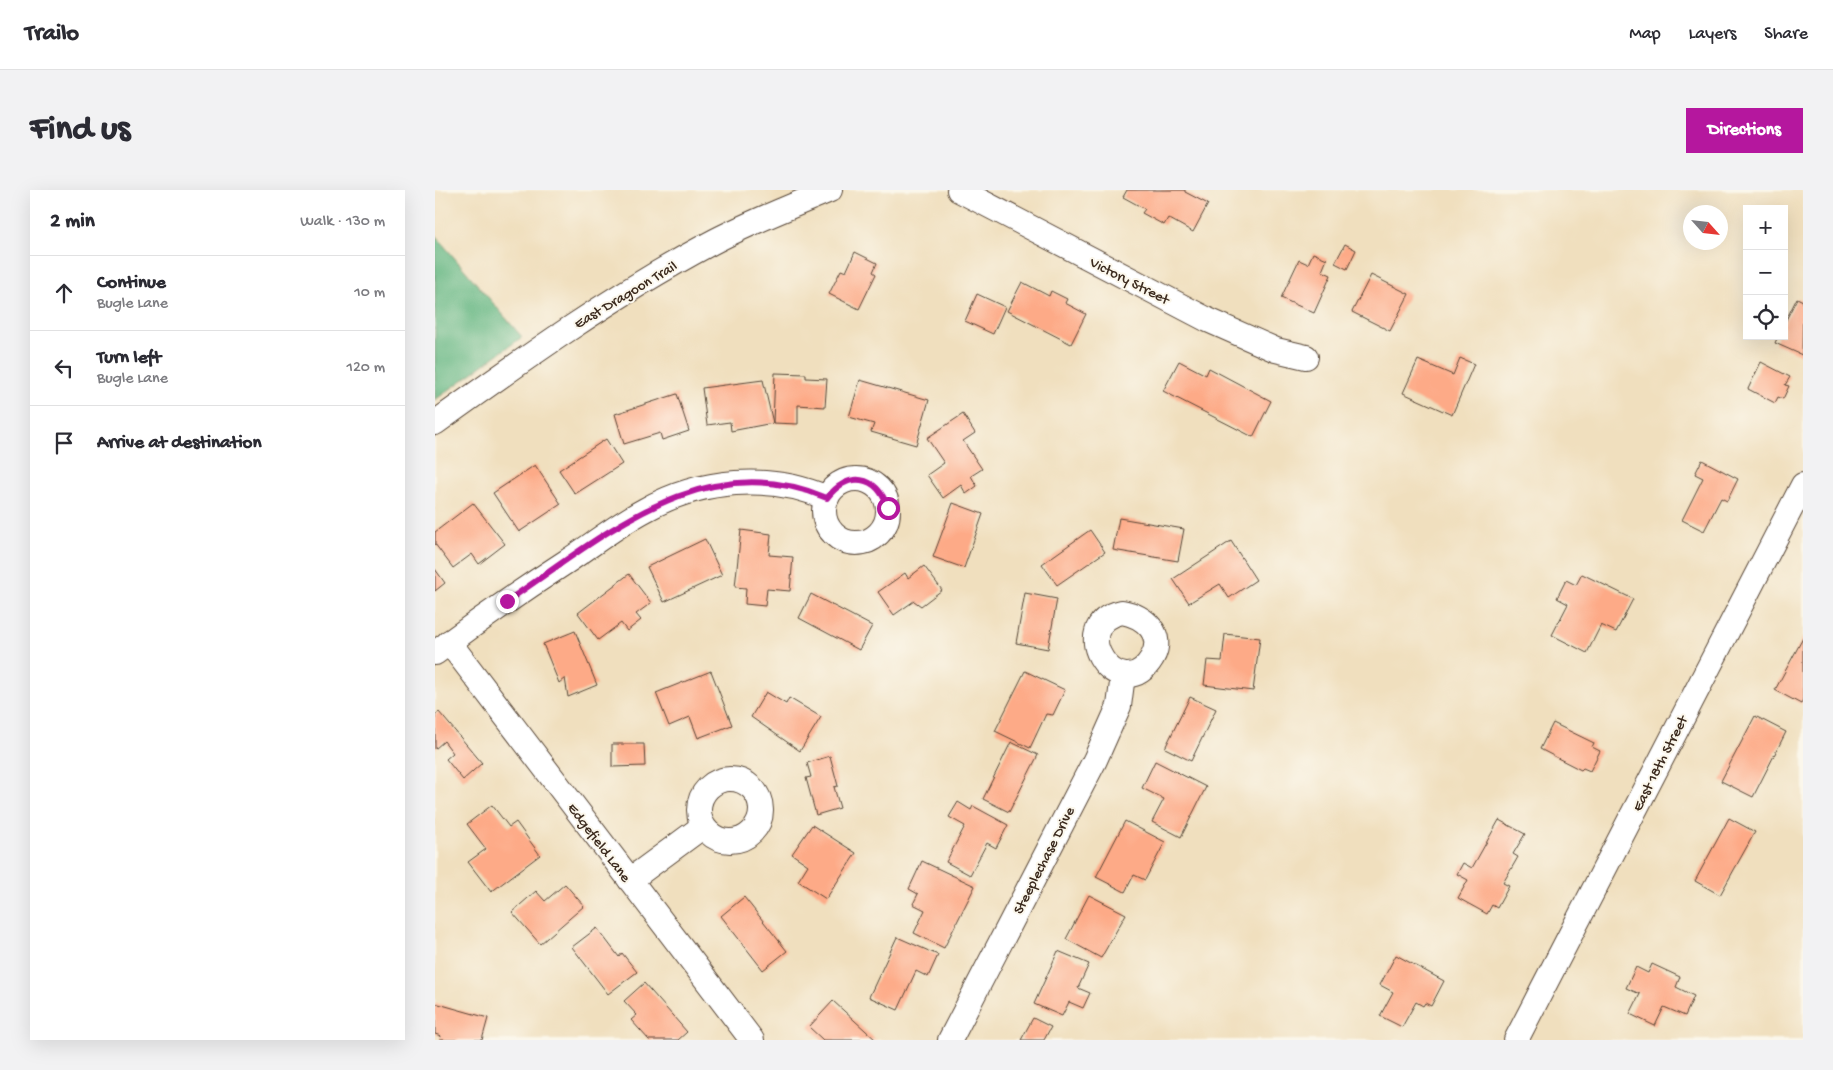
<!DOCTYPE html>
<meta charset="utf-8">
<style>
body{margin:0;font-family:"Gochi Hand",sans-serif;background:#f2f2f3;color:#2b2b33}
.controls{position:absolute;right:15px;top:15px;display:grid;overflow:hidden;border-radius:0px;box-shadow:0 5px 20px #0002}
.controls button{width:45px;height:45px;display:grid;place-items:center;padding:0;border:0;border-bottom:1px solid #e1e1e2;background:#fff;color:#2b2b33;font:25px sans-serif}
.compass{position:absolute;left:1248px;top:15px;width:45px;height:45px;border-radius:50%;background:#fff;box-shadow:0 5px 20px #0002;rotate:117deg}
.stop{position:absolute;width:15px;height:15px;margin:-11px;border:4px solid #b5179e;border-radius:50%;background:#fff}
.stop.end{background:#b5179e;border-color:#fff;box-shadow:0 1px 5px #0008}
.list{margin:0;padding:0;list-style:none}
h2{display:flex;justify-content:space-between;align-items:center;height:65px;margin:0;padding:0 20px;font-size:21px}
h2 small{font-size:16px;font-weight:400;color:#7c7c81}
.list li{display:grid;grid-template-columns:32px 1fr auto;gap:15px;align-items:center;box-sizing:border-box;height:75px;padding:0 20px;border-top:1px solid #e1e1e2}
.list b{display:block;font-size:19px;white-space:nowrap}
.list p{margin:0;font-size:16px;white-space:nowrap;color:#7c7c81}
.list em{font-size:16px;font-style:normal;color:#7c7c81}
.icon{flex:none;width:28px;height:28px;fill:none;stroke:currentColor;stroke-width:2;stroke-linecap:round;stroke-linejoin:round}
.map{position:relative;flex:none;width:1368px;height:850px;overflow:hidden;border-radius:0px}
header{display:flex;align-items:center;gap:30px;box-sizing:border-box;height:70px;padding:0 25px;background:#fff;border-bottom:1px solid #e1e1e2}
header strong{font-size:24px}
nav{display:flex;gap:28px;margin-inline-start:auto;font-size:18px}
.intro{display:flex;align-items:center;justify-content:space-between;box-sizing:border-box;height:120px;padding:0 30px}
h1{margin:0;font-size:35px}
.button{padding:12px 22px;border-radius:0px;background:#b5179e;color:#fff;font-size:18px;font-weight:700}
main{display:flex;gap:30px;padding:0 30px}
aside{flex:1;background:#fff;border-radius:0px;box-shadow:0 5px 20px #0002}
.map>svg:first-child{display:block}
</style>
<header>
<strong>Trailo</strong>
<nav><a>Map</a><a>Layers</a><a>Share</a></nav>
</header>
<div class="intro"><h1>Find us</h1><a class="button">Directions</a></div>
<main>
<aside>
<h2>2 min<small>Walk · 130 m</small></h2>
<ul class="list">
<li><svg class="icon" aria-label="ahead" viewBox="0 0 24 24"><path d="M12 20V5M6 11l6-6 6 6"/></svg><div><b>Continue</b><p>Bugle Lane</p></div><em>10 m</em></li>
<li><svg class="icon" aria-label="left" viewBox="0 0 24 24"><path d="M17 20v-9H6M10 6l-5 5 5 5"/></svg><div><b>Turn left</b><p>Bugle Lane</p></div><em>120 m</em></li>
<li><svg class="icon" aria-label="arrive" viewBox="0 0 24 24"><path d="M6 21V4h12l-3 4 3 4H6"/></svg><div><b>Arrive at destination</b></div></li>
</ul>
</aside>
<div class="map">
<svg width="1368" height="850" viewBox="0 0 1368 850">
<rect width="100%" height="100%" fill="#fbf7ec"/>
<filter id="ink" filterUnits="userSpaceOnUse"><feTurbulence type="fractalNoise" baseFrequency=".02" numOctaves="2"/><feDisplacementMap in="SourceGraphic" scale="10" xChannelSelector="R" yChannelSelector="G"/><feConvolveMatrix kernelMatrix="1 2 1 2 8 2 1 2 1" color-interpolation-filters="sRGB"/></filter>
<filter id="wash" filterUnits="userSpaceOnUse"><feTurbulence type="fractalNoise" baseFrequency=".0096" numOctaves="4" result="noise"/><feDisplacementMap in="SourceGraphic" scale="20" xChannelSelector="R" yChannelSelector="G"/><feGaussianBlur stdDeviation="1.12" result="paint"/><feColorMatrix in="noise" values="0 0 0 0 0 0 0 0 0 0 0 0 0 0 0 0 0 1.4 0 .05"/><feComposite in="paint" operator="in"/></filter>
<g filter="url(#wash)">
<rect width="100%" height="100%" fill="#f0dfbe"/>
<polygon fill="#66b783" stroke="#507050" points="0,45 87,147 0,210"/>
<g id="blocks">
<g fill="#fdaa87">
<polygon points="692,0 750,0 750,2 773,14 758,42 733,28 729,35 707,23 710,19 688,7"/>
<polygon points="910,54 921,60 912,79 900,73"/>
<polygon points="420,62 442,73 438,82 441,84 424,119 394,104 406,80 411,82"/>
<polygon points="878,63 892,69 887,81 896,85 879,123 846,108 864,70 873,74"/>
<polygon points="936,85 974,104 955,141 917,122"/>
<polygon points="587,92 614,106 616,101 632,109 630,113 651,124 636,154 572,121"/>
<polygon points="542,104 570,117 558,144 530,131"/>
<polygon points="1362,108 1368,111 1367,165 1340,153 1343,146 1349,146 1349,134"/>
<polygon points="1025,168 1039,174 1017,225 968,203 983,170 1018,185"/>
<polygon points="744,171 771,185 774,178 836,211 818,247 728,201"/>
<polygon points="1326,172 1355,187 1350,195 1354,196 1348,209 1343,207 1340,213 1313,199"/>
<polygon points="340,183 371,184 371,188 392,189 390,217 363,215 363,234 338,233"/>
<polygon points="328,190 338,233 296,241 295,232 272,235 267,198"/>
<polygon points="425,190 494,210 481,255 436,242 439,234 414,227"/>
<polygon points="242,204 254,241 227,250 225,243 189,254 180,224"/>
<polygon points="528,224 540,243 528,251 547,279 536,286 542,296 531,304 526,295 508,308 492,285 509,273 492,248"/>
<polygon points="171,249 187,274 140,304 124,280"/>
<polygon points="1267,270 1303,289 1292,311 1286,308 1269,341 1247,330 1268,288 1260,284"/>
<polygon points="100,275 126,314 84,342 58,303"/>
<polygon points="38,313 70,354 44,374 37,364 18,378 0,354 0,342"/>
<polygon points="518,313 548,324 529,378 498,367"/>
<polygon points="684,328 749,339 743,371 678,360"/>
<polygon points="306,340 336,344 334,365 358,367 355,401 332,399 330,416 310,414 311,398 300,397"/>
<polygon points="655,340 670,362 622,395 607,374"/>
<polygon points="270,349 287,385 229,412 212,377"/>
<polygon points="796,351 821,390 794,408 785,394 754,413 738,389"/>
<polygon points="489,376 507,400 486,416 479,411 459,425 443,402 470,383 473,388"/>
<polygon points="0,379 10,393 0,401"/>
<polygon points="194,384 216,413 201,424 206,430 192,441 186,433 163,450 143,423"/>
<polygon points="1147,384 1198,409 1181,442 1166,435 1152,463 1117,445 1133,414 1122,408 1131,390 1141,395"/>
<polygon points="590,403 622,409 613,459 581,453"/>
<polygon points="376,404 437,436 424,460 364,428"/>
<polygon points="140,441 162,495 133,507 130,488 124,493 108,454"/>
<polygon points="790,444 825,448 818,501 769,495 772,470 787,471"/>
<polygon points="1368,448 1368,509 1366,514 1340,500"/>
<polygon points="276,481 297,535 263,548 255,527 234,536 221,503"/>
<polygon points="590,481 630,500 618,525 611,524 595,558 560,541"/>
<polygon points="331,502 351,514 354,508 386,527 365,561 316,527"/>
<polygon points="755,507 781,519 756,571 730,558"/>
<polygon points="4,522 47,573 28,590 11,569 18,563 9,551 0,559 0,525"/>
<polygon points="1320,526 1351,542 1318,607 1286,591"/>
<polygon points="1118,533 1159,553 1157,557 1165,561 1155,581 1148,578 1146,580 1105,559"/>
<polygon points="576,552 603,565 574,622 548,609"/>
<polygon points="177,554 209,554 210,576 177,577"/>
<polygon points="395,566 403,596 399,597 405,618 381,625 371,588 376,587 372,573"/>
<polygon points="720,571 771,597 746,647 717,632 729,609 707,598"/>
<polygon points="523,612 536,620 538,616 573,635 561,658 552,653 535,685 511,672 530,636 514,627"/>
<polygon points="57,615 74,637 81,632 105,665 56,702 33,672 51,659 32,634"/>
<polygon points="1294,628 1320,642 1285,705 1260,691"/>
<polygon points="1064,630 1090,644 1078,664 1083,667 1068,693 1074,696 1062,718 1057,715 1052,724 1023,708 1033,690 1022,684 1028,673 1037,678"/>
<polygon points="690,631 730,652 710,690 699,685 690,702 661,687"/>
<polygon points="377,635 421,663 391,709 363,691 373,675 357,664"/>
<polygon points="487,671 540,696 509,758 479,743 490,720 478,714 483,704 474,699"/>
<polygon points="130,694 149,716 105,754 77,722 101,701 110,711"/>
<polygon points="654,705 691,724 666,768 631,749"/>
<polygon points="309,707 352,761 328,780 286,726"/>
<polygon points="162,738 184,767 187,763 202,782 173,804 137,757"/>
<polygon points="462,747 503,765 493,787 481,781 463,820 434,807"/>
<polygon points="623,761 654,774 643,798 655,803 648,818 634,812 627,826 599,814"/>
<polygon points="961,765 1009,791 996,816 990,813 988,816 981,812 967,837 945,826 958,802 945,795"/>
<polygon points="1217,774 1245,787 1241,797 1259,806 1250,826 1229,817 1220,836 1195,824 1205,804 1191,798 1201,777 1213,783"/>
<polygon points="209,793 252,842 243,850 214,850 196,830 202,825 189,811"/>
<polygon points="398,811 441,850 388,850 374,837"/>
<polygon points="0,813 53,828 47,850 5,850 6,846 0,844"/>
<polygon points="598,828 616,837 609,850 586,850"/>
</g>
</g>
</g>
<g filter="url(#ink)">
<use href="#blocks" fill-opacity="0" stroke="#564536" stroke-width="1"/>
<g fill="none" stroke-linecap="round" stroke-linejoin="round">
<defs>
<g id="minor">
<polyline points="524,0 773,130 841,160 871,167"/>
<path d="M0,233C89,169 177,106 274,54C313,33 355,17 395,0"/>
<circle cx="421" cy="321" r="32"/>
<path d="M687,422C709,426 731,444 717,468C685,521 627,435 687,422Z"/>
<polyline points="14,452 317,850"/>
<path d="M0,463C43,431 86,401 131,372C157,355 182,335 210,320C265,289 335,283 392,308"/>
<circle cx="295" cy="620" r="31"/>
<polyline points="195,690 267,637"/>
<polyline points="515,850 660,570 684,516 688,485"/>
<polyline points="1081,850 1368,295"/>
</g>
</defs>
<use href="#minor" stroke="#564536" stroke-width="26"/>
<use href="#minor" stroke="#fff" stroke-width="24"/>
</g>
</g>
<g fill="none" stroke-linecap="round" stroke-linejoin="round" filter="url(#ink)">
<path stroke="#b5179e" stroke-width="6" d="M72,411C169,346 268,255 392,308C413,281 442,284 453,318"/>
</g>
<g text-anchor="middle" stroke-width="4" stroke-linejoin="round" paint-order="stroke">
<g font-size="15" fill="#3b2a1e" stroke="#fbf7ec">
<text transform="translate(695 90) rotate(27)" y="5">Victory Street</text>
<text transform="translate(190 104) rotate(-31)" y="5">East Dragoon Trail</text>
<text transform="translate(1224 573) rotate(-63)" y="5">East 18th Street</text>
<text transform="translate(165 652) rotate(53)" y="5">Edgefield Lane</text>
<text transform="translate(608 670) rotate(-63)" y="5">Steeplechase Drive</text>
</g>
</g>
</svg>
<div class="controls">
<button>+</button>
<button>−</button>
<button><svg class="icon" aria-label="locate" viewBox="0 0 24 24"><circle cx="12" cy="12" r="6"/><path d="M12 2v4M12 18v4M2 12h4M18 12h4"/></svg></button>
</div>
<svg class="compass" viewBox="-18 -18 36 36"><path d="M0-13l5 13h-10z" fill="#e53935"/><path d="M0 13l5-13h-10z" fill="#7c7c81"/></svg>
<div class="stop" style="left:453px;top:318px"></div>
<div class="stop end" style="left:72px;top:411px"></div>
</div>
</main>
